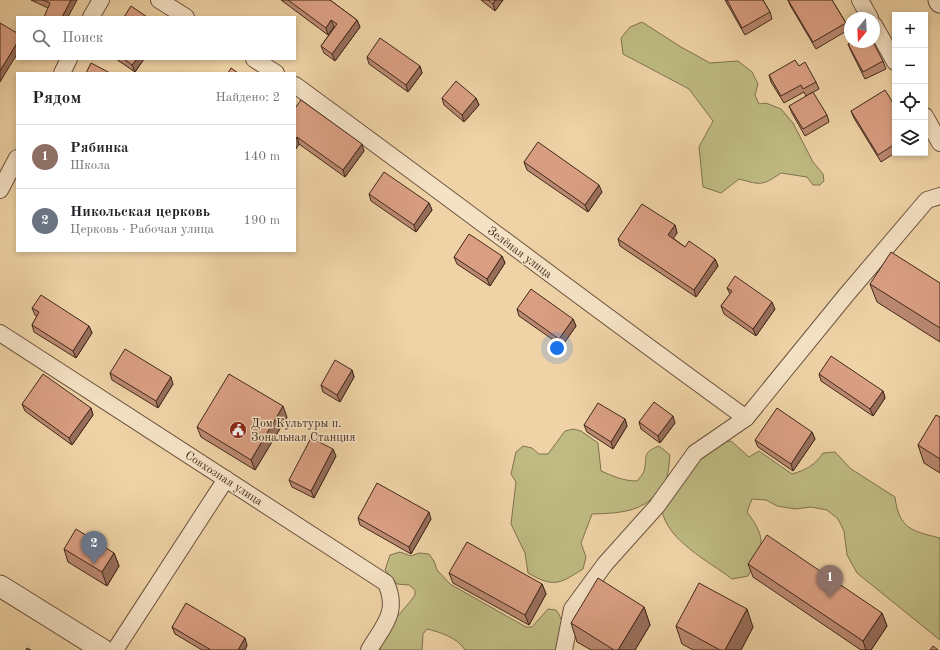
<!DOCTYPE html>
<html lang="ru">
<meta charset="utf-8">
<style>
body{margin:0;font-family:"Old Standard TT",serif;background:#f2f2f2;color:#202124}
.controls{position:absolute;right:12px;top:12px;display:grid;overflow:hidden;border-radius:0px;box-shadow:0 2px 6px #0003}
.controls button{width:36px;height:36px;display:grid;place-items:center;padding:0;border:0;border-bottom:1px solid #e0e0e0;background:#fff;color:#202124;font:20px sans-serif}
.compass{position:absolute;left:844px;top:12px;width:36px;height:36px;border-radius:50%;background:#fff;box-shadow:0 2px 6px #0003;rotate:198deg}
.you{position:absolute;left:557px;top:348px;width:14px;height:14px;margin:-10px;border:3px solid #fff;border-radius:50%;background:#1a73e8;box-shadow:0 0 0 6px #1a73e833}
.badge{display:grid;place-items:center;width:26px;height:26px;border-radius:50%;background:#7c3aed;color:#fff;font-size:13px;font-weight:700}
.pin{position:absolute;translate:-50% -33px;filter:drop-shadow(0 1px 2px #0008)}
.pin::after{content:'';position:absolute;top:21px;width:14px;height:12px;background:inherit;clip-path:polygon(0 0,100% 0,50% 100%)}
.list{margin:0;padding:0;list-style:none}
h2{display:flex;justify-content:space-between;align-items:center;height:52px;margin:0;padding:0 16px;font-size:17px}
h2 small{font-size:13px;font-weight:400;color:#757577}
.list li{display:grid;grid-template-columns:26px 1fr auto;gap:12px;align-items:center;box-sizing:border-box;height:64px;padding:0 16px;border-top:1px solid #e0e0e0}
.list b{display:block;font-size:15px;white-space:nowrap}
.list p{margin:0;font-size:13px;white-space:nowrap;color:#757577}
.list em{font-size:13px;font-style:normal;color:#757577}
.icon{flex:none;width:22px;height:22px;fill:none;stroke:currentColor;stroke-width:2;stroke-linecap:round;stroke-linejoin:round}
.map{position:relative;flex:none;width:940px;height:650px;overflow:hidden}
.search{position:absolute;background:#fff;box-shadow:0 2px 6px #0003;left:16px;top:16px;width:280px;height:44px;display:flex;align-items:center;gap:10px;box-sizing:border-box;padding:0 14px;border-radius:0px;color:#757577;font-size:15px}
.panel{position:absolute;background:#fff;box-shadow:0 2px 6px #0003;left:16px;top:72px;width:280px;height:180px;border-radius:0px}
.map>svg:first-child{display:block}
</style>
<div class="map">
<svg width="940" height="650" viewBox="0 0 940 650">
<rect width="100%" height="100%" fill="#efd3a6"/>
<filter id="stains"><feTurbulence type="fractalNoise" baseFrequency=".005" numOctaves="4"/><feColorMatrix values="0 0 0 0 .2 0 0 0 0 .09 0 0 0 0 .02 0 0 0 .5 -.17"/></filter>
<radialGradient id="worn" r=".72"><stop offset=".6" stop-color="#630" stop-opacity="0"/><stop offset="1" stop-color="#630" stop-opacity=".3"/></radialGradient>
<g fill="#bfbb82" stroke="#80724e">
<path d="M642,22L681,47L710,63L738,61L752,72L758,84L755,95L759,104L766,103L781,109L793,123L813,162L823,174L824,181L820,185H813L807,177L781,173C762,186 761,185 739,179L721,193L703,187L699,147L713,121L689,89L623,54L621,38L630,27Z"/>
<path d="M573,429L581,431L598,443L601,471C613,476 623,481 637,481C639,478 643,475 644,471C648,456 641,453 659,446L670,455C669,462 669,473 666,479C650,512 624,513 592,514L581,543L586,557L583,569C559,584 554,588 528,573L525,553L511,524L516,482L511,474L516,452L523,446L532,448L539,454H548L565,431Z"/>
<path d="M731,441L749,457L759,451L792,474C806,470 815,465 823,453L835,452L851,469L895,497C899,529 912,531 940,538V640L857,573L847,555L844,531L838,519L827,510L811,507L795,509L777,506L766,500L752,499L747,512C768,540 763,546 748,576L732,579C709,561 667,541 662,510C679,485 697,444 731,441Z"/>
<path d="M400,552L411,556L419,553L429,554L434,561L437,570L450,584L526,627H532L548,609L556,610C566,623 563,635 560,650H465C458,638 440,632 427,629L423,634L422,650H380C381,630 405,610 415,595V590L409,585L397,584L385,570L390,555Z"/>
</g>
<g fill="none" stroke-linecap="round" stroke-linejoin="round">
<defs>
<g id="minor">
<polyline points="159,0 186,17"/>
<polyline points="860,0 870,18"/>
<polyline points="91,17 101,0"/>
<polyline points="874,25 895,62"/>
<polyline points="254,59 276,73"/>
<polyline points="62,73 69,59"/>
<path d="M295,85C446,195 595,309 746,418"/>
<polyline points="925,116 940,143"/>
<polyline points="0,190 17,158"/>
<path d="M0,333L386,583C399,612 384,625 369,650"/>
<polyline points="115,650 226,479"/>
<polyline points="564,650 572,609 605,564 657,506 695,453 746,418 847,294 927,200 940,196"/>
</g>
<g id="tertiary">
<polyline points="939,0 940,2"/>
<polyline points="0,586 103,650"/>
</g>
</defs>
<use href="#minor" stroke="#6c543e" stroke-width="18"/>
<use href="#tertiary" stroke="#6c543e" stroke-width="23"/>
<use href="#minor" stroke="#f5e2c5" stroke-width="16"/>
<use href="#tertiary" stroke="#f5e2c5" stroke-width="21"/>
</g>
<g fill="#bb8971" stroke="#41291b">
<polygon points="31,0 77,0 48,8"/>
<polygon points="281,0 330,0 357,20 360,27 335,61 324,53 321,46 334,28 334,27 328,35"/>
<polygon points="481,0 503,0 495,11"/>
<polygon points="725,0 763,0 770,12 772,19 745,35"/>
<polygon points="788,0 832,0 846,23 848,30 816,49 790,5"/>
<polygon points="848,44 883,61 886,69 865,79 851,51"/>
<polygon points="367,57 420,66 422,73 408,92 369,64"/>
<polygon points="116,59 144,59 135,72"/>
<polygon points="799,66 816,82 819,89 806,96 804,92 784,103 771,82 769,75"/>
<polygon points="442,98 476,98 479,105 464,122 444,105"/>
<polygon points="789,106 827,115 829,122 805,136 792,113"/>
<polygon points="895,106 895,153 881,162 854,118 851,111"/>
<polygon points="295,108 364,151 345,177 299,144 295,150"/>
<polygon points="524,162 602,192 588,212 527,170"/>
<polygon points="369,194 429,203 432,210 416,232 371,201"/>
<polygon points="675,225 677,233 673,238 685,247 715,259 718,266 696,297 620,246 618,239"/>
<polygon points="502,256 505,263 490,286 457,264 454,257"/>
<polygon points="940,283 940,342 877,302 870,284"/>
<polygon points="727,288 775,309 756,336 724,314 721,306 730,294"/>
<polygon points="32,308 89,326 92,333 76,358 34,332 32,325 37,316 35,315"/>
<polygon points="517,309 573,319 576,326 562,346 519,316"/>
<polygon points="352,370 354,377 340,402 323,392 321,385"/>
<polygon points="110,373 173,384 158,408 112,380"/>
<polygon points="819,374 883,391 885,398 873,416 821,381"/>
<polygon points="22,404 91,408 93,415 72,445 25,411"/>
<polygon points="287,417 255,470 201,437 197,427"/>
<polygon points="940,417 940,473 924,463 918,445"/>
<polygon points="625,419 627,426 613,449 587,432 584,425"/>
<polygon points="639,422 675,423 660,443 641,429"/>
<polygon points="812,432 815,439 793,471 758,447 755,440"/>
<polygon points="336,456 314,498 292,487 289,480"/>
<polygon points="358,518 431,519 411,554 360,525"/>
<polygon points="64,549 114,553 119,566 107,586 68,562"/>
<polygon points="748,564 882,613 887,626 871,650 861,650 753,577"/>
<polygon points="449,573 542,584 546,594 529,625 453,583"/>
<polygon points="644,607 650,625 635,650 591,650 577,642 571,623"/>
<polygon points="676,626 753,627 741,650 693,650 682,644"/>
<polygon points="172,627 247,645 245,650 202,650 175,634"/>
</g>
<g fill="#996f5c" stroke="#41291b">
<polygon points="71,0 77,0 68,17 62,17"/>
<polygon points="495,0 503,0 495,11 493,4"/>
<polygon points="331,20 334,27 328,35 326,28"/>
<polygon points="357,20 360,27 335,61 332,54"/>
<polygon points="17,43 17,54 0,82 0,71"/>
<polygon points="137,59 144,59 135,72 132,65"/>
<polygon points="420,66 422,73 408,92 406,85"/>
<polygon points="476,98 479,105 464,122 462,115"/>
<polygon points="297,137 299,144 295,150 295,140"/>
<polygon points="362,144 364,151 345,177 343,170"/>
<polygon points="599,185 602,192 588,212 585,205"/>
<polygon points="429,203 432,210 416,232 414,225"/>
<polygon points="675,225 677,233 671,242 668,235"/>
<polygon points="502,256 505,263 490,286 487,279"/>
<polygon points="715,259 718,266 696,297 694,290"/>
<polygon points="772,302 775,309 756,336 753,329"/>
<polygon points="573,319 576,326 562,346 559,339"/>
<polygon points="89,326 92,333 76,358 73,351"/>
<polygon points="352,370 354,377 340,402 337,395"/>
<polygon points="171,377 173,384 158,408 156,401"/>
<polygon points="883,391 885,398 873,416 870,409"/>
<polygon points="283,406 287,417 255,470 251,460"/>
<polygon points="91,408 93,415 72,445 69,438"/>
<polygon points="673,416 675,423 660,443 658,436"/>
<polygon points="625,419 627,426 613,449 611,442"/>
<polygon points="812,432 815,439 793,471 791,464"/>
<polygon points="333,449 336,456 314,498 311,491"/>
<polygon points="429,512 431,519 411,554 409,547"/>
<polygon points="114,553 119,566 107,586 102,572"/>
<polygon points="542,584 546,594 529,625 525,615"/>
<polygon points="644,607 650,625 635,650 618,650"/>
<polygon points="747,609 753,627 741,650 725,650"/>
<polygon points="882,613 887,626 871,650 866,650 863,641"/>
<polygon points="245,638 247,645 245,650 238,650"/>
</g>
<g fill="#da9f83" stroke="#41291b">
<polygon points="43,0 71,0 62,17 44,17 50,3"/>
<polygon points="288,0 330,0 357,20 332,54 321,46 337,24 331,20 326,28"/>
<polygon points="488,0 495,0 493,4"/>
<polygon points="727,0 763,0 770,12 742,28"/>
<polygon points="788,0 832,0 846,23 813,42"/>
<polygon points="131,6 147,17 124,17"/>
<polygon points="0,23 17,33 17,43 0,71"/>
<polygon points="380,38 420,66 406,85 367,57"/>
<polygon points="853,42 873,42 883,61 863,72 848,44"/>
<polygon points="124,59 137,59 132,65"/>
<polygon points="795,60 799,66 805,62 816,82 803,89 801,85 781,96 769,75"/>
<polygon points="91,63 110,73 86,73"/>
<polygon points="231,68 238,73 228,73"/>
<polygon points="456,81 476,98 462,115 442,98"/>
<polygon points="885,90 895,106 895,144 878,155 851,111"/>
<polygon points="813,92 827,115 803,129 789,106"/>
<polygon points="301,100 362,144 343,170 297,137 295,140 295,108"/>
<polygon points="538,142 599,185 585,205 524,162"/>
<polygon points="384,172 429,203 414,225 369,194"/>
<polygon points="642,204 675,225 668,235 685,247 689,241 715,259 694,290 618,239"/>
<polygon points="469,234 502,256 487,279 454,257"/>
<polygon points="891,252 940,283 940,328 870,284"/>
<polygon points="735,276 772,302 753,329 721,306 732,291 727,288"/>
<polygon points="531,289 573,319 559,339 517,309"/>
<polygon points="41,295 89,326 73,351 32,325 39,312 32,308"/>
<polygon points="125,349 171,377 156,401 110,373"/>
<polygon points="831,356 883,391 870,409 819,374"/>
<polygon points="335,360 352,370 337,395 321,385"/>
<polygon points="43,374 91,408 69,438 22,404"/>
<polygon points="229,374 283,406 251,460 197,427"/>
<polygon points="654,402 673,416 658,436 639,422"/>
<polygon points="598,403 625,419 611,442 584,425"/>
<polygon points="777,408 812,432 791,464 755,440"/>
<polygon points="936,415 940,417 940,459 918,445"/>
<polygon points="311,438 333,449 311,491 289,480"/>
<polygon points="377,483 429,512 409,547 358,518"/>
<polygon points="76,529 114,553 102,572 64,549"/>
<polygon points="767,535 882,613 863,641 748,564"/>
<polygon points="467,542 542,584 525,615 449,573"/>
<polygon points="598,578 644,607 618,650 614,650 571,623"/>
<polygon points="699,583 747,609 725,650 720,650 676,626"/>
<polygon points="186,603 245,638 238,650 211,650 172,627"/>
<polygon points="933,646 938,650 930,650"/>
<polygon points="27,648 31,650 26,650"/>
</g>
<defs>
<symbol id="civic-disc" viewBox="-11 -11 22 22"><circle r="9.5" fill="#8f2418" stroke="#f5e2c5"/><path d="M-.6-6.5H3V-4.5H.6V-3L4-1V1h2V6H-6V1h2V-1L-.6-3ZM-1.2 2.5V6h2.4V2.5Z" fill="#fff"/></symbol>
</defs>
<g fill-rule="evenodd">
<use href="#civic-disc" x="228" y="420" width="20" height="20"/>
</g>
<g text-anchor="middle" stroke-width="3" stroke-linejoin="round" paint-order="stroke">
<g font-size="12" fill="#41291b" stroke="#f5e2c5">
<text transform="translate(520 252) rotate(37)" y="4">Зелёная улица</text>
<text transform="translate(224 478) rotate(33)" y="4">Совхозная улица</text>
</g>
<g font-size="12" fill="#41291b" stroke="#f5e2c5" text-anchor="start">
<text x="251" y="427">Дом Культуры п.<tspan x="251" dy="14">Зональная Станция</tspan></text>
</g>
</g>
<rect width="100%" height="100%" filter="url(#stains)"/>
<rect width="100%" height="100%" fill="url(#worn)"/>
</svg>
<div class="controls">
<button>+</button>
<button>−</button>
<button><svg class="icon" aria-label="locate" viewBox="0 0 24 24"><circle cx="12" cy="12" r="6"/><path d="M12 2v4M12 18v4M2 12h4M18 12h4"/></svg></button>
<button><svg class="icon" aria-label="layers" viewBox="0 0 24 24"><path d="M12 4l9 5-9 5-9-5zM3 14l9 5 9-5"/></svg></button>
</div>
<svg class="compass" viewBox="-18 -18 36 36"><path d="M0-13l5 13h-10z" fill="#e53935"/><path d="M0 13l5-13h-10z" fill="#757577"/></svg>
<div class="you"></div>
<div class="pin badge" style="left:830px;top:598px;background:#8d6e63">1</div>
<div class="pin badge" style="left:94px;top:564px;background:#6b7280">2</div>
<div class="search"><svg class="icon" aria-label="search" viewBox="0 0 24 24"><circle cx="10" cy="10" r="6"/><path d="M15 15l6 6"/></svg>Поиск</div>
<section class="panel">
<h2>Рядом<small>Найдено: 2</small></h2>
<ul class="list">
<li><span class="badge" style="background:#8d6e63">1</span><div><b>Рябинка</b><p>Школа</p></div><em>140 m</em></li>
<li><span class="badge" style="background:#6b7280">2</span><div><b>Никольская церковь</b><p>Церковь · Рабочая улица</p></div><em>190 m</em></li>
</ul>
</section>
</div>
